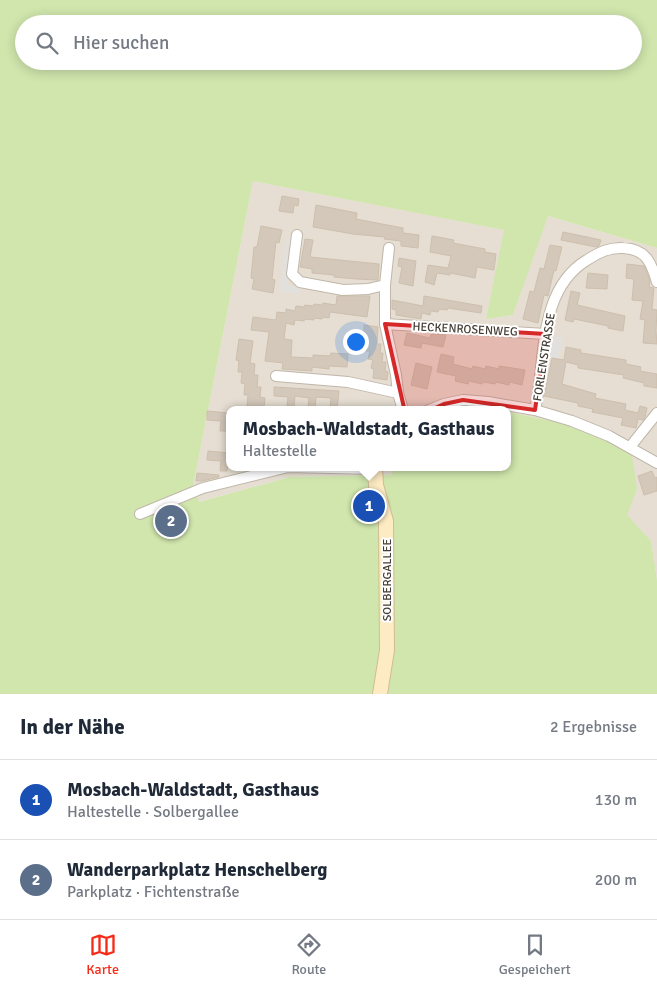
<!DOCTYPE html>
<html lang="de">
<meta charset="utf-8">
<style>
body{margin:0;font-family:Signika,sans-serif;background:#f2f2f3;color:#1f2937}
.you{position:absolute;left:355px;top:341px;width:18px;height:18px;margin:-12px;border:4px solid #fff;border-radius:50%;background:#1a73e8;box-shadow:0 0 0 8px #1a73e833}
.badge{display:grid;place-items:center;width:32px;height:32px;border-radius:50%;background:#f52b18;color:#fff;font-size:16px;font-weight:700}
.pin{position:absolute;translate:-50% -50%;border:2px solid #fff;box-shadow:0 1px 5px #0006}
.popup{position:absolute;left:226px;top:406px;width:285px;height:65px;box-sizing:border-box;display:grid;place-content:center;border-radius:10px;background:#fff;filter:drop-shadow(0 1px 4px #0005);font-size:16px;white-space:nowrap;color:#747a83}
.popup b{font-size:19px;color:#1f2937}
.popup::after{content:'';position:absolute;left:50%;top:100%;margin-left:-10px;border:10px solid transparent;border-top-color:#fff}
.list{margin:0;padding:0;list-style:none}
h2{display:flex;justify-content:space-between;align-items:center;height:65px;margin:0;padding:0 20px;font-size:21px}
h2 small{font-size:16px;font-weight:400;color:#747a83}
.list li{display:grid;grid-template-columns:32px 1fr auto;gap:15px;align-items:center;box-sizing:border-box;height:80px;padding:0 20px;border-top:1px solid #e0e1e3}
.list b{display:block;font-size:19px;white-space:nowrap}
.list p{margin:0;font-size:16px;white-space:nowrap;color:#747a83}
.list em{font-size:16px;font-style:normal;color:#747a83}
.icon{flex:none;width:28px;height:28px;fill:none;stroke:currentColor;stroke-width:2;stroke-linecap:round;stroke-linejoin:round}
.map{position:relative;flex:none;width:657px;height:694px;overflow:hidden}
.search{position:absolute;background:#fff;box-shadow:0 2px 12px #0003;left:15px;right:15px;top:15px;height:55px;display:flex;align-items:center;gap:12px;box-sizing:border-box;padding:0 18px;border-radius:28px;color:#747a83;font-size:19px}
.sheet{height:225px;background:#fff}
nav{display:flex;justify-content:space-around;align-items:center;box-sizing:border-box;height:70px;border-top:1px solid #e0e1e3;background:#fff;font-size:14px;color:#747a83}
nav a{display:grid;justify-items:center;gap:2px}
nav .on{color:#f52b18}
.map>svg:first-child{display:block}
</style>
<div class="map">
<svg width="657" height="694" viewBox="0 0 657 694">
<rect width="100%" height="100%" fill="#f2ede4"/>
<polygon fill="#e6ded2" points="253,181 505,230 486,319 513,315 547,216 657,248 657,580 651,541 626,515 637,489 582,427 508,412 508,410 496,410 472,405 458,410 230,410 230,467 394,467 393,475 290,477 198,502 193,486"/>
<path fill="#d0e6ad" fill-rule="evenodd" d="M0,0H657V248L548,216L513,315L486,319L504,230L253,181L193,486L199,502L290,477L392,475L394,467H508V412L582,427L632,455L637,489L627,515L651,541L657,580V694H0ZM24,24H633V61H24Z"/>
<g fill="#e2e0dd">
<polygon points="287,237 294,238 287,285 300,287 299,294 279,291"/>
<polygon points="545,336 563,338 559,359 542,357"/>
</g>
<g fill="#d3c8ba" stroke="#cebfad">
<polygon points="282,196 299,199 298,206 294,205 293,213 279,211"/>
<polygon points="316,205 357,213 356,219 403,228 403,233 419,235 418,248 401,246 401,241 384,239 385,237 353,234 313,227"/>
<polygon points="261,226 282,230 279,243 276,242 272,279 275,280 273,293 252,289 254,279 251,278 254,247 257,247"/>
<polygon points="563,232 601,240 599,246 596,247 561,240"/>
<polygon points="432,236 454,240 453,243 485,249 485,252 496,254 494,270 477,267 475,278 450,273 450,275 437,273 434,285 425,282 428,265 448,268 451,256 430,252"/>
<polygon points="305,239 313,240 310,257 379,264 378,280 356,279 334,277 334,275 312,273 312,269 300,267"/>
<polygon points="550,245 562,247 556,271 554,270 548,296 544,295 538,323 523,319 530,291 534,292 540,268 544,269"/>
<polygon points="399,258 416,261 413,286 399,283 402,267 398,266"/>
<polygon points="627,264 644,266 650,281 649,287 654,288 652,309 657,310 656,331 657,344 643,343 645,320 640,319 643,301 632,300 634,279 626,278"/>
<polygon points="588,273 608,275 607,289 586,288"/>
<polygon points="571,291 580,293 577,305 625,316 623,331 608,328 608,326 574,319 573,322 565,320"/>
<polygon points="337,296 370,296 367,317 330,312 329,318 323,317 322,319 314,318 314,320 305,319 304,321 295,320 294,325 286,323 284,339 292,340 291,357 313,358 313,355 330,356 331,353 348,354 347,367 329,366 329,369 312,367 312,371 282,369 283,363 265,361 269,332 251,330 253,317 276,320 277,312 286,313 286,309 295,311 296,306 304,307 305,305 313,306 314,304 322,305 323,303 336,305"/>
<polygon points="424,296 482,306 481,313 448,308 447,310 439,309 438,312 431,311 430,315 422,313 421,319 396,315 396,310 392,309 392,300 423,306"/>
<polygon points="364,325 378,327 377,344 381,344 380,353 383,353 382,362 386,362 385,371 388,372 387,380 373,378 374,369 371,368 373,360 368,359 370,351 366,351 367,342 364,342"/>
<polygon points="407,333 430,338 431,334 446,335 443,347 422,343 421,348 404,345"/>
<polygon points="239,339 253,341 250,363 255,364 254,375 258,375 257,387 261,387 260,397 265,398 264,408 247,406 248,395 244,395 245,384 241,383 242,372 238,372 239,361 236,360"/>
<polygon points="566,347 581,350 581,353 626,360 626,364 641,367 640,371 657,374 657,388 644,386 644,383 623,378 624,375 578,368 578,365 566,362 562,384 596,394 595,398 626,404 625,410 638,413 640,406 647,408 645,417 643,420 638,419 636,428 621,425 623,418 592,412 593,409 578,406 578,403 544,396 552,358 564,360"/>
<polygon points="441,354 454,357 453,364 472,369 473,366 485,369 486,366 499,369 499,366 525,370 522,385 510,382 509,385 496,382 495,384 483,382 482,384 469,381 468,384 455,381 456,376 437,372"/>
<polygon points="416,363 432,367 427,389 411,385"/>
<polygon points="274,387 339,391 337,409 330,408 331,398 316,397 315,408 308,407 309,398 295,396 294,407 287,407 288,397 274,396"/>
<polygon points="207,411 229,413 230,426 228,425 227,431 220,431 221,421 207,420"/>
<polygon points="208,451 229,453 227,471 220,471 221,461 207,460"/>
<polygon points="652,471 655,478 657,477 657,491 644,495 638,476"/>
<polygon points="197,473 219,475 219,477 202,481 196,481"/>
</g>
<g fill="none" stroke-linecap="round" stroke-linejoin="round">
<defs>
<g id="street">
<polyline points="297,235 292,274 300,282 343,290 368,289 385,285"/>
<polyline points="389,248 385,285 385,324 396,375 398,393 403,410"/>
<polyline points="385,324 546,334"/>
<polyline points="276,376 348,382 398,393"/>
<polyline points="429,410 444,404 463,400 488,402 535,410 572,421 609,436 657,463"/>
<path d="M535,410C546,361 537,290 587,260C598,253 609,247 623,248C646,249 651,262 657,282"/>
<polyline points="630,447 657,413"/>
<polyline points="140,514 203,488 288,467 375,469 375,467"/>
</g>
<polyline id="secondary" points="375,469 376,485 386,521 387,650 380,694"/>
</defs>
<use href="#street" stroke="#c0b7aa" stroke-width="12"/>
<use href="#secondary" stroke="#d1bd95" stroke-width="16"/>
<use href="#street" stroke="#fff" stroke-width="10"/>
<use href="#secondary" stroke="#fdebc3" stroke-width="14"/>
</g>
<path fill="#d62828" fill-opacity="0.2" stroke="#d62828" stroke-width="4" stroke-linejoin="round" d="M385,324L546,334L535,410L463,400L444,404L407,421Z"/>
<g text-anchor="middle" stroke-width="4" stroke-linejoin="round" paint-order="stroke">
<g font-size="12" fill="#443d34" stroke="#fff">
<text transform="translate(465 329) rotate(3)" y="4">HECKENROSENWEG</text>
<text transform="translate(544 357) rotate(-81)" y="4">FORLENSTRASSE</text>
<text transform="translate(387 580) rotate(-90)" y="4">SOLBERGALLEE</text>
</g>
</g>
</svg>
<div class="you"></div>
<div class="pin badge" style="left:369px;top:506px;background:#1a4fb4">1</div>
<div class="popup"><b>Mosbach-Waldstadt, Gasthaus</b>Haltestelle</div>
<div class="pin badge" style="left:171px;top:521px;background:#5c6f8a">2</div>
<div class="search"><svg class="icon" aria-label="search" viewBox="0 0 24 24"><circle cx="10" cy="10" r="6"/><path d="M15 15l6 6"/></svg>Hier suchen</div>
</div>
<section class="sheet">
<h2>In der Nähe<small>2 Ergebnisse</small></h2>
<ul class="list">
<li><span class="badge" style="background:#1a4fb4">1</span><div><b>Mosbach-Waldstadt, Gasthaus</b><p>Haltestelle · Solbergallee</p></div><em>130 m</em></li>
<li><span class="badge" style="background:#5c6f8a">2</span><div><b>Wanderparkplatz Henschelberg</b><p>Parkplatz · Fichtenstraße</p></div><em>200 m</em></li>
</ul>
</section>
<nav>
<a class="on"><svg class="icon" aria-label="map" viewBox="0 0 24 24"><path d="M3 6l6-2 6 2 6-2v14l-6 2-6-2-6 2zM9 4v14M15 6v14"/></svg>Karte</a>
<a><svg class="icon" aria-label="directions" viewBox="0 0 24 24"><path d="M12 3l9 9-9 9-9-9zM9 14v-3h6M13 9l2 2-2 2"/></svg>Route</a>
<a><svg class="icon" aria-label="saved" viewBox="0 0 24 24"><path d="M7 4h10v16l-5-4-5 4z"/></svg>Gespeichert</a>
</nav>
